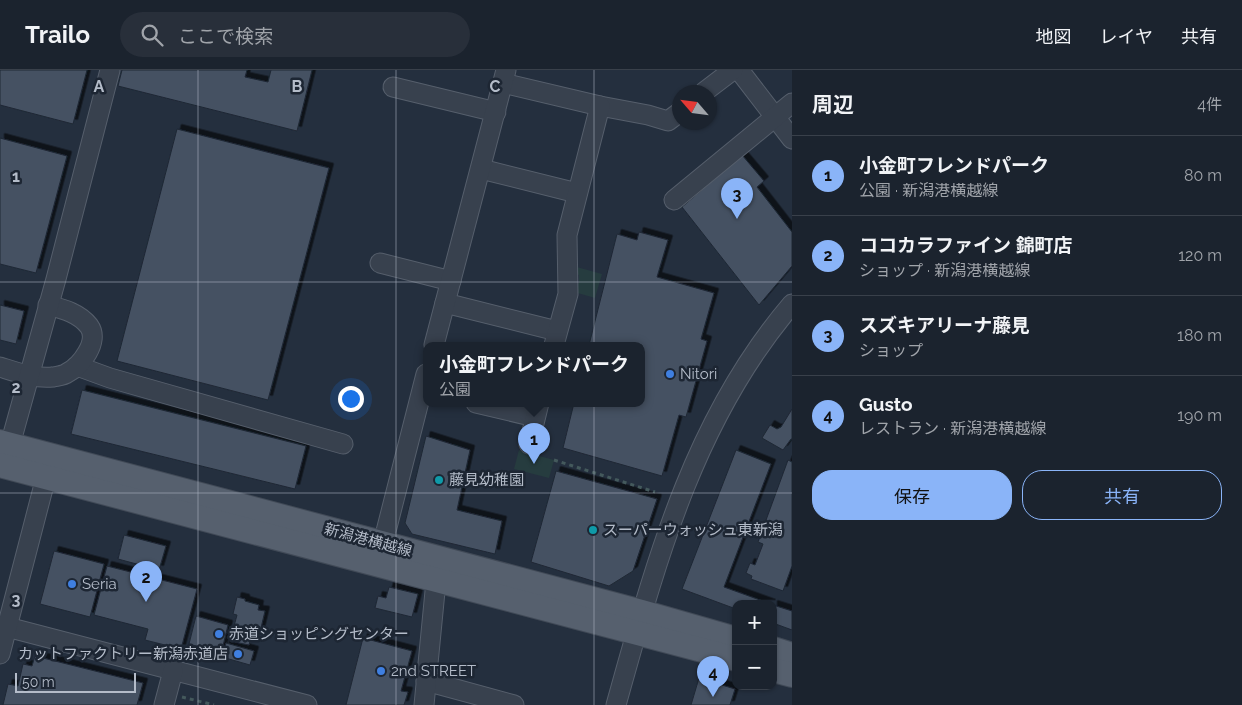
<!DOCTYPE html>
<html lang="ja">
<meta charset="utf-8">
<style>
body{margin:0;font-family:Raleway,"Noto Sans JP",sans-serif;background:#282f3a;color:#f1f3f6}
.controls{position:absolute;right:15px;bottom:15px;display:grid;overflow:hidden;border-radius:10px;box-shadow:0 1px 4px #0004}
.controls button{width:45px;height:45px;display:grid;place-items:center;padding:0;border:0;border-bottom:1px solid #39404a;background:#1b232e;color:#f1f3f6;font:25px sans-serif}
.compass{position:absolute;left:672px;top:15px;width:45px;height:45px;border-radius:50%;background:#1b232e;box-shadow:0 1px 4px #0004;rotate:298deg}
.scale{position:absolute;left:15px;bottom:12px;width:121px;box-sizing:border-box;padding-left:5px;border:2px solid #b4bcc9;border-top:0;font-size:14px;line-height:18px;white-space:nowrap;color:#b4bcc9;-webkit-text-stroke:4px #1d2633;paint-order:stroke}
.you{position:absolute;left:350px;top:328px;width:18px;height:18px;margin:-12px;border:4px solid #fff;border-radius:50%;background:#1a73e8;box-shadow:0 0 0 8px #1a73e833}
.badge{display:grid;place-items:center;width:32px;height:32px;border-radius:50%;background:#8ab4f8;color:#111;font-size:16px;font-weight:700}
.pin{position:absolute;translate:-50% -41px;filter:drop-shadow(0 1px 2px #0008)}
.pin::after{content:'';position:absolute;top:26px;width:18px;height:15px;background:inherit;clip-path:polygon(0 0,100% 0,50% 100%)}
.popup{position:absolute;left:423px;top:272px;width:222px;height:65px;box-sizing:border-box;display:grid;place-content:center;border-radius:10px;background:#1b232e;filter:drop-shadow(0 1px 4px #0005);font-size:16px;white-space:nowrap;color:#a0a4aa}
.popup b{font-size:19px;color:#f1f3f6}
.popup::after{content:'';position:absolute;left:50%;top:100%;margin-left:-10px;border:10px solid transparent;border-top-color:#1b232e}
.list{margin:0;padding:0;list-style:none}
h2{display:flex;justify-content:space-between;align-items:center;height:65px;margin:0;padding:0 20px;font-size:21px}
h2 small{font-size:16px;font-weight:400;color:#a0a4aa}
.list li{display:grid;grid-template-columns:32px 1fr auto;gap:15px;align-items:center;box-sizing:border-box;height:80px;padding:0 20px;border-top:1px solid #39404a}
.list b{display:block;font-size:19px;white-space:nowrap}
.list p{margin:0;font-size:16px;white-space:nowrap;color:#a0a4aa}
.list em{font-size:16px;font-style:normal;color:#a0a4aa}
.actions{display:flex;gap:10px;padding:15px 20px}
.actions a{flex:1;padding:11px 0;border:1px solid #8ab4f8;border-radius:20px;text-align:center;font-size:18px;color:#8ab4f8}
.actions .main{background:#8ab4f8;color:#111}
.icon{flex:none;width:28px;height:28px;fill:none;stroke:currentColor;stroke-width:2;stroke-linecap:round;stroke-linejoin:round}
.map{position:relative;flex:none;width:792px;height:635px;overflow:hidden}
header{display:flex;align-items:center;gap:30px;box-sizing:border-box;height:70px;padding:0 25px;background:#1b232e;border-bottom:1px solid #39404a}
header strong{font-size:24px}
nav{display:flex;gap:28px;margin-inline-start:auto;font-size:18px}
.search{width:350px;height:45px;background:#282f3a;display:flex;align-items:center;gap:12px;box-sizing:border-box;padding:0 18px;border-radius:28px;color:#a0a4aa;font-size:19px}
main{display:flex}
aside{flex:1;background:#1b232e}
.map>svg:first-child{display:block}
</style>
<header>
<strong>Trailo</strong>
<div class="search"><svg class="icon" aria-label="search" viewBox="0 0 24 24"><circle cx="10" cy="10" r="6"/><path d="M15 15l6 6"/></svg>ここで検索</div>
<nav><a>地図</a><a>レイヤ</a><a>共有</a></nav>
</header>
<main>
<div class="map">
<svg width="792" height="635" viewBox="0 0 792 635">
<defs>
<filter id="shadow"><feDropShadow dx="4.5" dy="-4.5" stdDeviation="0" flood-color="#0009"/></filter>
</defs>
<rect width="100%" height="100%" fill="#242f3e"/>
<g fill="#263c3f">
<polygon points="573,196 602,204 595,228 574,222 574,213 579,213 579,205 574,204"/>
<polygon points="534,378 532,384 554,390 549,408 514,399 519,380 525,382"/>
</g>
<g fill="#455162" stroke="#1f2835" filter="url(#shadow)">
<polygon points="0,0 87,0 73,54 0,35"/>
<polygon points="122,0 247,0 245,7 268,12 271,0 312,0 297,61 118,16"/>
<polygon points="177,59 329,98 268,330 117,291"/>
<polygon points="0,68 67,86 36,203 0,194"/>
<polygon points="742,85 764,111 757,117 792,162 792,196 759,235 682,137"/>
<polygon points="639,162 668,170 657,207 714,223 701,269 707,271 686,347 679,345 662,406 563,378 574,333 642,333 642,275 589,275 617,164 637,170"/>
<polygon points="0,235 24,241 16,274 0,270"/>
<polygon points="82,320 306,376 295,419 71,364"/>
<polygon points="792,339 792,369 791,369 783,380 762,368 770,355 777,359 781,357"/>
<polygon points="426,366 470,380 457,440 502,451 495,484 412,464 405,453"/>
<polygon points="736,380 771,394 724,517 771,534 736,534 736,539 682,519"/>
<polygon points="788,390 792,392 792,496 783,521 751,509 752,506 746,503 750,493 755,495 763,474 758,472"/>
<polygon points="556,401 657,429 633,501 609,516 531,492"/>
<polygon points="124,465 166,476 159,500 118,489"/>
<polygon points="54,481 104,494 90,547 40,534"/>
<polygon points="107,496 197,519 181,579 145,570 148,559 94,545"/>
<polygon points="389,517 418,524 412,547 375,538 378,526 386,528"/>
<polygon points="237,527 245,529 245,531 259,535 258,540 265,541 260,562 253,560 249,575 230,571 237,545 233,544"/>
<polygon points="773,535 792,541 792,560 773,553"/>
<polygon points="196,546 228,555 221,584 217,583 216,588 204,585 206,579 189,574"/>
<polygon points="363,568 412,581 401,621 408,622 404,635 346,635"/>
<polygon points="226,573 254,581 250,595 222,587"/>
<polygon points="35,586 143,613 137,635 3,635 8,614 18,616 23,594 32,596"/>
<polygon points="699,608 735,619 730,635 691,635"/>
</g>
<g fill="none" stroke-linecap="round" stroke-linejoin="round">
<defs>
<g id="minor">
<polyline points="739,0 792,69"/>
<polyline points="503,13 600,36 648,45 668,51 680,42"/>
<polyline points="393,17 496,42"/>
<polyline points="704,22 733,0"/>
<polyline points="481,99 577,123"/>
<polyline points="674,130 792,33"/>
<polyline points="380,193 451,211"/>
<polyline points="445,233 557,261"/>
<polyline points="434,275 506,0"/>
<polyline points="554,275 568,224 567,165 600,36"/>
<polyline points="77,296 110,308 343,374"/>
<path d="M0,297C16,302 35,309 53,307C57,306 63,306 67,303C81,296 100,271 89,256C79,243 63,239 48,235"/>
<polyline points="476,333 535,347"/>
<polyline points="529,374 539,333"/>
<polyline points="10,375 56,209 110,0"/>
<polyline points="383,473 426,304"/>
<polyline points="7,557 307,635"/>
<polyline points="0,584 46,407"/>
<polyline points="426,611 514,635"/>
<polyline points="164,635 173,601"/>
<polyline points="424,635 436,511"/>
<path d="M616,635C656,492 693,350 792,234"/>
</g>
<g id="major">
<polyline points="0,372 642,542 736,569"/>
<polyline points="0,395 736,589"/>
<polyline points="773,579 792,585"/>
<polyline points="773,600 792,605"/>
</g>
</defs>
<use href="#minor" stroke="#565f6c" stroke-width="21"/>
<use href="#major" stroke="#414a57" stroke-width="26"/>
<g stroke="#44595c" stroke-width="3" stroke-dasharray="4 4" stroke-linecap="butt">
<polyline points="554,390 655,422"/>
<polyline points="182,627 214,635"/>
</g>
<use href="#minor" stroke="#38414e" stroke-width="19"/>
<use href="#major" stroke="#56606e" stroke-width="24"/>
</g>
<path fill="none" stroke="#b4bcc9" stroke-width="1" stroke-opacity="0.55" d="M198,0V635M396,0V635M594,0V635M0,212H792M0,423H792"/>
<g fill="#3f7fe0" stroke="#1d2633" stroke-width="2">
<circle cx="670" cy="304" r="5"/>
<circle cx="72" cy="514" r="5"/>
<circle cx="219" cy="564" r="5"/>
<circle cx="238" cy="584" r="5"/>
<circle cx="381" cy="601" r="5"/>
</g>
<g fill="#0f9aa8" stroke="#1d2633" stroke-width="2">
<circle cx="439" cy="410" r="5"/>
<circle cx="593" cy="460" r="5"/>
</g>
<g text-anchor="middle" stroke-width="5" stroke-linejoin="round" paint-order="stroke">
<g font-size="15" fill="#b4bcc9" stroke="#1d2633" text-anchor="start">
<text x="680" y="309">Nitori</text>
<text x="449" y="415">藤見幼稚園</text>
<text x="603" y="465">スーパーウォッシュ東新潟</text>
<text x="82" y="519">Seria</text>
<text x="229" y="569">赤道ショッピングセンター</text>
<text x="228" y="589" text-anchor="end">カットファクトリー新潟赤道店</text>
<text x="391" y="606">2nd STREET</text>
</g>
<g font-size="15" fill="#b4bcc9" stroke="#1d2633">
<text transform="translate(368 470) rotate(15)" y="5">新潟港横越線</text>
</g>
</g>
<g font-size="16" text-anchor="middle" font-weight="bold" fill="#b4bcc9" stroke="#1d2633" stroke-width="5" stroke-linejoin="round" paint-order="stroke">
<text x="99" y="22">A</text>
<text x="297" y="22">B</text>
<text x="495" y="22">C</text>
<text x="16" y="112">1</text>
<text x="16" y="323">2</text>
<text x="16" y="535">3</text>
</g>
</svg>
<div class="controls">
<button>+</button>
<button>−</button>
</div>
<svg class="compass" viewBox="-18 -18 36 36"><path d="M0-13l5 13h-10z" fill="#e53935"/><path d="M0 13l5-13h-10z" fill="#a0a4aa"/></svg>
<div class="scale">50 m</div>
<div class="you"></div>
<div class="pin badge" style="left:534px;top:394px">1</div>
<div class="popup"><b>小金町フレンドパーク</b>公園</div>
<div class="pin badge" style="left:146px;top:532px">2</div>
<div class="pin badge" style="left:737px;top:149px">3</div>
<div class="pin badge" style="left:713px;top:627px">4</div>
</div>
<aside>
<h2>周辺<small>4件</small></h2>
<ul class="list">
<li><span class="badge">1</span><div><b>小金町フレンドパーク</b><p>公園 · 新潟港横越線</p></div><em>80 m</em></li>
<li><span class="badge">2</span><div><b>ココカラファイン 錦町店</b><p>ショップ · 新潟港横越線</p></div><em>120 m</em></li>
<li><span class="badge">3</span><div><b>スズキアリーナ藤見</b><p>ショップ</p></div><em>180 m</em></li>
<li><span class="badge">4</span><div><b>Gusto</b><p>レストラン · 新潟港横越線</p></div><em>190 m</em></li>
</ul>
<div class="actions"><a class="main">保存</a><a>共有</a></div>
</aside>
</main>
